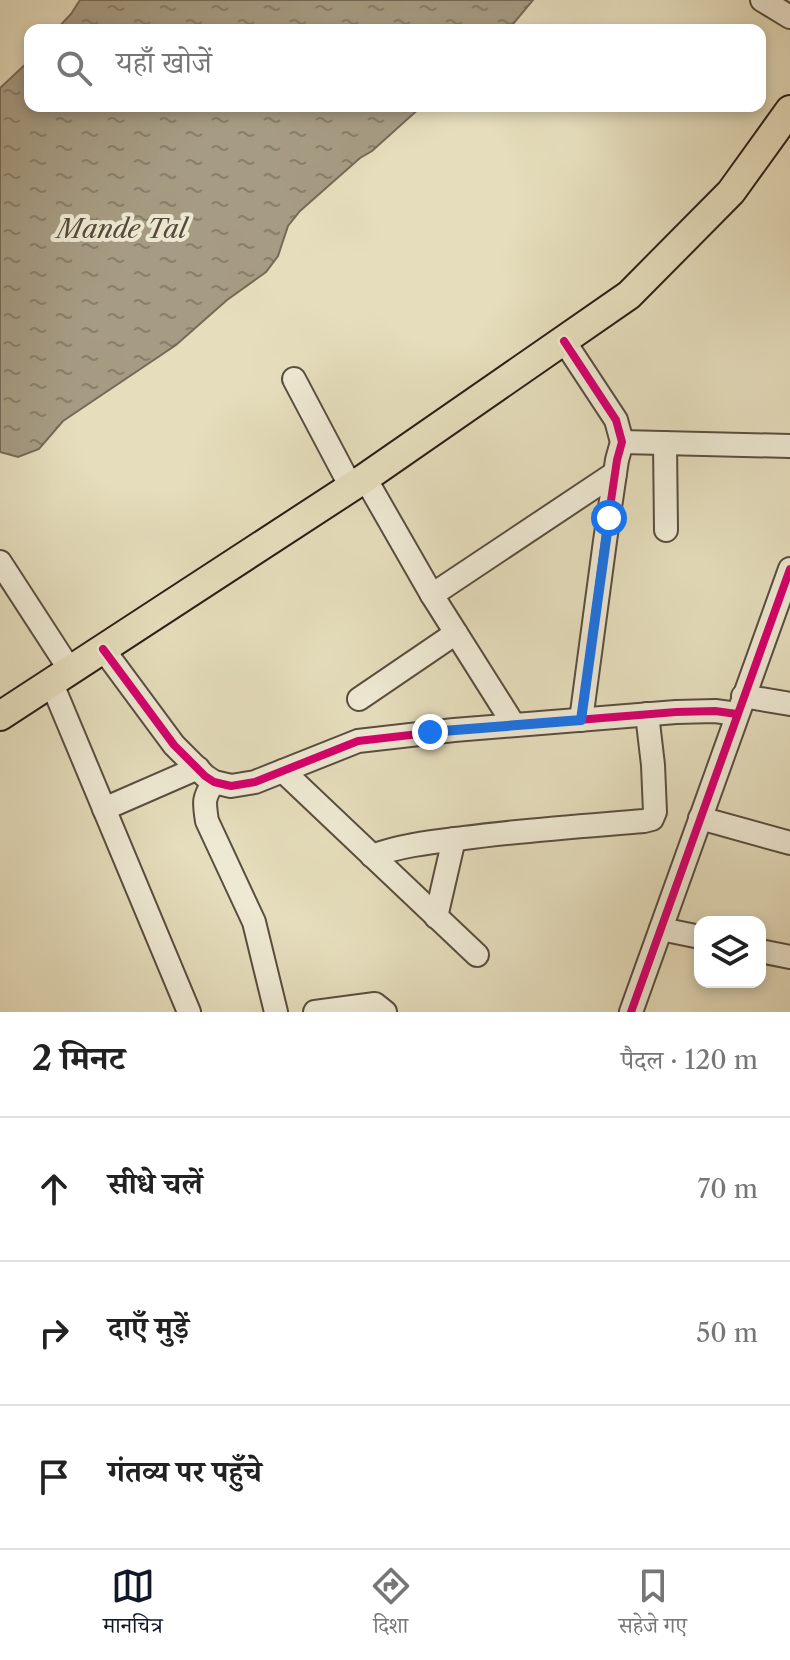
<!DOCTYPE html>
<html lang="hi">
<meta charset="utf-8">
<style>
body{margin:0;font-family:"Libre Caslon Text","Noto Serif Devanagari",serif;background:#f6f6f6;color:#222}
.controls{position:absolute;right:24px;bottom:24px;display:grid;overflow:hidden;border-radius:16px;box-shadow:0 4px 12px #0003}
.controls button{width:72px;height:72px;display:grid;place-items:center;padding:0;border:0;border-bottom:2px solid #e0e0e0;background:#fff;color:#222;font:40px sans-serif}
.stop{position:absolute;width:24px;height:24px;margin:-18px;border:6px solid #1a73e8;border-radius:50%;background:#fff}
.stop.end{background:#1a73e8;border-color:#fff;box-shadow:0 2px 8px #0008}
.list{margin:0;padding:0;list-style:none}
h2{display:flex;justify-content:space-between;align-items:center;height:104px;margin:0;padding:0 32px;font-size:34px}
h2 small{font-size:26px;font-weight:400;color:#767676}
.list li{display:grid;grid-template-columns:52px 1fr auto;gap:24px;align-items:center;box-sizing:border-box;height:144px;padding:0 32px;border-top:2px solid #e0e0e0}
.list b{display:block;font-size:30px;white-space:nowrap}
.list em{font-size:26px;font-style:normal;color:#767676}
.icon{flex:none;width:44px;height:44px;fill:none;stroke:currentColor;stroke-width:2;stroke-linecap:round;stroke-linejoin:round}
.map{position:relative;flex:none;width:790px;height:1012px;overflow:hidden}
.search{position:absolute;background:#fff;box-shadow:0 4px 12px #0003;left:24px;right:24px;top:24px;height:88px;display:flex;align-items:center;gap:20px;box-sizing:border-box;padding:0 28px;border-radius:16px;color:#767676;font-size:30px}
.sheet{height:536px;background:#fff}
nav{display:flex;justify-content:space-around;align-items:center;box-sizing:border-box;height:112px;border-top:2px solid #e0e0e0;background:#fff;font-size:22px;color:#767676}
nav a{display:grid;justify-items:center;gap:4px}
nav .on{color:#111827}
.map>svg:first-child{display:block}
</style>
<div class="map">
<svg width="790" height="1012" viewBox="0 0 790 1012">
<defs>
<pattern id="water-ripples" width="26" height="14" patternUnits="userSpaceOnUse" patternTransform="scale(2)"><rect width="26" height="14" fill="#a69c83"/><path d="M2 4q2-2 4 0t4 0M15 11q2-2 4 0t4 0" fill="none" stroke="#877f6a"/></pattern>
</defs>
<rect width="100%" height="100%" fill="#e5ddbc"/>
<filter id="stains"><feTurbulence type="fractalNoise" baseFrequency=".0025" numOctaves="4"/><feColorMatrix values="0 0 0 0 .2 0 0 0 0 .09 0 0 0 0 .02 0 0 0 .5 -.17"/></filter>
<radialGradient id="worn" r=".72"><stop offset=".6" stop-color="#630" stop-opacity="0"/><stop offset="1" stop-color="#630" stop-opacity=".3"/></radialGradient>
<g fill="url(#water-ripples)" stroke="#756a57" stroke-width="2">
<polygon points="80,0 533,0 508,30 56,30 71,14"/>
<polygon points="30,60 30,106 422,106 372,151 360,158 300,211 288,226 278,256 266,272 227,300 176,345 63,421 39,449 18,457 0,452 0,88"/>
</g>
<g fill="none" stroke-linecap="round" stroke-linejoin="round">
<defs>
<g id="minor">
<polyline points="762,0 790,17"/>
<polyline points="564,341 616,420 622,442 617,460 605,541 581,720"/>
<polyline points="294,379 351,487"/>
<polyline points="622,442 790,446"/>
<polyline points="665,443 666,530"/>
<polyline points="365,478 432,595 514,725"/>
<polyline points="0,562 70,670"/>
<polyline points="432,595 615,473"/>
<polyline points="103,649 174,745 205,776 214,782 231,786 255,782 358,741 454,730 676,712 715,711 737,714"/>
<polyline points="52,684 189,1012"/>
<polyline points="743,696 790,704"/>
<polyline points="359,699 456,633"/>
<polyline points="283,771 477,955"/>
<path d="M214,782C203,798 204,802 207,821L254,922L276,1012"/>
<polyline points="104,809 198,768"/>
<polyline points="700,818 790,843"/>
<path d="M372,856C402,845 432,842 464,838C524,830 584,826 644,821L652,819L655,812L653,765L647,714"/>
<polyline points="436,917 454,839"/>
<polyline points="661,929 700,937"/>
<polyline points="760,951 790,957"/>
<polyline points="315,1012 375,1004 385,1012"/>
<polyline points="631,1012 790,569"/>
</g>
<polyline id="major" points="0,716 365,478 629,295 731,192 790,110"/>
</defs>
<use href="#minor" stroke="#5a4e3f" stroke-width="26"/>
<use href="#major" stroke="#2b1e15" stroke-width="32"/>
<use href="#minor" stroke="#eee9d3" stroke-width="22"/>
<use href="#major" stroke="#e5ddbc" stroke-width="28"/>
<defs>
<g id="cycleway">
<polyline points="564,341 616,420 622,442 617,460 605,541 581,720"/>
<polyline points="103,649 174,745 205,776 214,782 231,786 255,782 358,741 454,730 676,712 715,711 737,714"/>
<polyline points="631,1012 790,569"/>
</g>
</defs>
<use href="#cycleway" stroke="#eee9d3" stroke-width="13"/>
<use href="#cycleway" stroke="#d6006c" stroke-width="8"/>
</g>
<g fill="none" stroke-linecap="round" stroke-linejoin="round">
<polyline stroke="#1a73e8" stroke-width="10" points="430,732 581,720 609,518"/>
</g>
<g text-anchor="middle" stroke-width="8" stroke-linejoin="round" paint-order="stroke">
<g font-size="26" font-style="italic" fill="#564a3c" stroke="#eee9d3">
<text x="122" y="238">Mande Tal</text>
</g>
</g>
<rect width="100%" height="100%" filter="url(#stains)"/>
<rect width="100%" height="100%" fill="url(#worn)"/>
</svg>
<div class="controls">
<button><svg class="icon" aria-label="layers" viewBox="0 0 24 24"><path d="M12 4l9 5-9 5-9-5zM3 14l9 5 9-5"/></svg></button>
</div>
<div class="stop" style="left:609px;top:518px"></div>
<div class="stop end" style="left:430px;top:732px"></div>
<div class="search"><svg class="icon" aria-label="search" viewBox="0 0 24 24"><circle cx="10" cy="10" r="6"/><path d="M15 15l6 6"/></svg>यहाँ खोजें</div>
</div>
<section class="sheet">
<h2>2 मिनट<small>पैदल · 120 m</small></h2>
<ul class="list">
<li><svg class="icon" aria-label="ahead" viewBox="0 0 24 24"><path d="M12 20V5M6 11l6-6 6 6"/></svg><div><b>सीधे चलें</b></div><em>70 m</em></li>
<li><svg class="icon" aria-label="right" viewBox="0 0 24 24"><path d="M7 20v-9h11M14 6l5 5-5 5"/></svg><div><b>दाएँ मुड़ें</b></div><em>50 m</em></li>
<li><svg class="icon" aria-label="arrive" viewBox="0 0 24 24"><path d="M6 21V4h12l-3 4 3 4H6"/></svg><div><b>गंतव्य पर पहुँचे</b></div></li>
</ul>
</section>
<nav>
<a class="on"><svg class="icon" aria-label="map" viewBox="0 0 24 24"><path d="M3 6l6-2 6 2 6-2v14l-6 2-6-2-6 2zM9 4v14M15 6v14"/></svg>मानचित्र</a>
<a><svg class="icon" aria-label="directions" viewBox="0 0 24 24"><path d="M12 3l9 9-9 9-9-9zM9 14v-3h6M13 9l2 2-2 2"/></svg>दिशा</a>
<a><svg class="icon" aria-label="saved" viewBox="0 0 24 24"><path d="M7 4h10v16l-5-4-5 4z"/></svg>सहेजे गए</a>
</nav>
